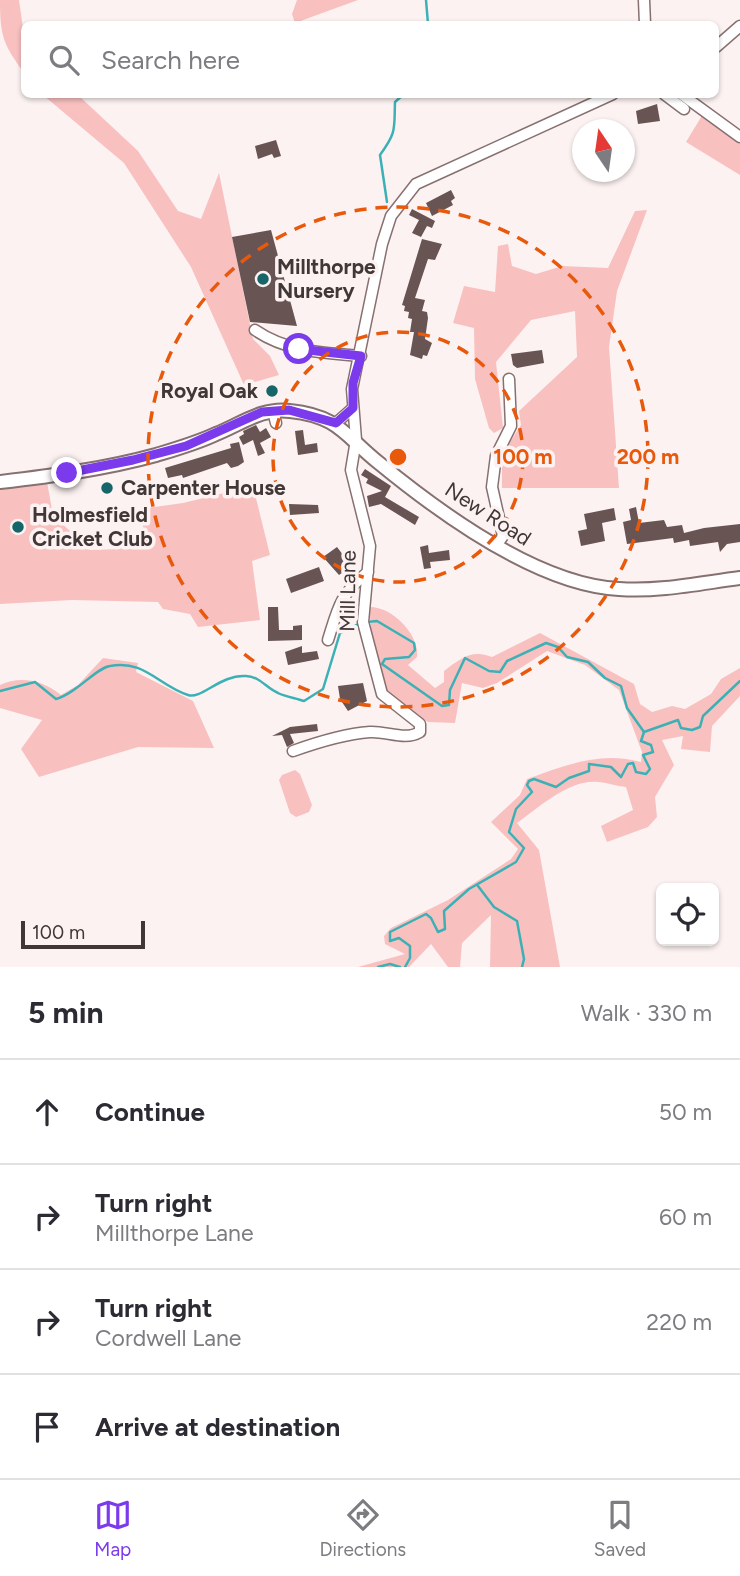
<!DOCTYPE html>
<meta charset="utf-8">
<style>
body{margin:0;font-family:Figtree,sans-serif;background:#f2f2f3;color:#2b2b33}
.controls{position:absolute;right:21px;bottom:21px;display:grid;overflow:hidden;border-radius:10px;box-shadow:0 2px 5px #0004}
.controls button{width:63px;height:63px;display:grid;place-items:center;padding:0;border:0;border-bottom:2px solid #e1e1e2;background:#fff;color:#2b2b33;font:35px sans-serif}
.compass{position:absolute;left:572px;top:119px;width:63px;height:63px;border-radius:50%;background:#fff;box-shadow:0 2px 5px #0004;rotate:347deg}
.scale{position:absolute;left:21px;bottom:18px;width:124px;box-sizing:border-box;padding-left:7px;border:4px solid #413737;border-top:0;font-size:19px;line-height:24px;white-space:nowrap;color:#413737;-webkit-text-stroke:5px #fdf2f2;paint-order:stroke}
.stop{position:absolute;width:21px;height:21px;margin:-16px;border:5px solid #7c3aed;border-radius:50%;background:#fff}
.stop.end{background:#7c3aed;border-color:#fff;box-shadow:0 2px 7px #0008}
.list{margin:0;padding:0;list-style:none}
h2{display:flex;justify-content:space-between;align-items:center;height:91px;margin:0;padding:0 28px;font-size:30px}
h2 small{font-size:23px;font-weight:400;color:#7c7c81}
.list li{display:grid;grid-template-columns:46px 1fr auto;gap:21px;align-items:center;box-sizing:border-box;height:105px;padding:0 28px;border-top:2px solid #e1e1e2}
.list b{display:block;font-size:26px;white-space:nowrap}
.list p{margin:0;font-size:23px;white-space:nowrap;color:#7c7c81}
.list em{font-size:23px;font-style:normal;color:#7c7c81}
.icon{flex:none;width:38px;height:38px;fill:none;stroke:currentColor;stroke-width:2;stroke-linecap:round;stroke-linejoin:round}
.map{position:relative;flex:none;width:740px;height:967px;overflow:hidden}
.search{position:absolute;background:#fff;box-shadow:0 2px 5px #0004;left:21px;right:21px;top:21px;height:77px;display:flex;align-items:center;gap:18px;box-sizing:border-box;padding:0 24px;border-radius:10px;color:#7c7c81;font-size:26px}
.sheet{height:511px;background:#fff}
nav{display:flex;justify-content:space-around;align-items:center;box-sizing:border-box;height:98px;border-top:2px solid #e1e1e2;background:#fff;font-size:19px;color:#7c7c81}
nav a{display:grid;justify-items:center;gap:4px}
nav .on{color:#7c3aed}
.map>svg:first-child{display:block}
</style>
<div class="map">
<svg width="740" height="967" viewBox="0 0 740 967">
<rect width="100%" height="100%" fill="#fdf2f2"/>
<g fill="#f9c0c0">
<path d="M0,0H19L24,35V73C3,44 0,36 0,0Z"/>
<polygon points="297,0 358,0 295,23 292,14"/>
<polygon points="43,95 78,95 138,151 178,211 201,219 219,173 253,339 270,356 279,375 244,385 191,267 124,163"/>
<polygon points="703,114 740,144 740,175 686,142"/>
<polygon points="647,210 617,291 609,347 619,488 502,488 502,454 521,425 519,411 577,357 575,311 531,320 496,362 503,428 494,433 489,428 475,379 474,328 453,323 464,286 495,292 498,246 508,244 512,266 536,274 562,266 608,268 635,211"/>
<polygon points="47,482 53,515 90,550 120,549 119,542 145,539 140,509 183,503 253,486 270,555 252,561 260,620 198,627 190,614 163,609 158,602 72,600 0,604 0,488"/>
<path d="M369,607C392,606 420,635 417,657L408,665L435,688L444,682V671C461,658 472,649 492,657L540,633L634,684L640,704L652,712L672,706L685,709L711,694L721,679L740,668V696L712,726L710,752L681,749L683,736L662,740L674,765L655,797L657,817L648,827L607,842L601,826L633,810L626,787C616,786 608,783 599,782C570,778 538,808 517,823L539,850L560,967H490L491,915L462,943L460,967H448L431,944L409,967H358L405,954L385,944L384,936L391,928L448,900L511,859L518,849L491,822L520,795L527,779C566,765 600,751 641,762L642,752L619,690L585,665L547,651L497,683L483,688L462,683L455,723L428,722L384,692L368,636L371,627Z"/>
<path d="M103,658L138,663L136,672L193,701L214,748L138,747L39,777L21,749L42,720L0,708V685C21,675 44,681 61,695L78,685Z"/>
<polygon points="295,770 300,774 312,805 309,812 296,817 290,813 279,780 282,775"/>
</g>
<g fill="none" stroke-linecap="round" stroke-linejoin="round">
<g stroke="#3bb1b6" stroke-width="2.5">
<polyline points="426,0 428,24"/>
<path d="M387,202L380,155C397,132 394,129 395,102L404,94"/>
<polyline points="367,622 377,621 414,643 415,650 409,657 385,659 382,664 442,706 449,705 450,690 465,658 489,671 500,672 507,661 546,643 558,647 567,657 588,662 605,678 621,686 627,708 644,732"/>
<path d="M0,691L35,682L56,699C77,693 96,668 110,666C144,659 159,686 188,695C201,700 221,674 246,676C261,677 266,688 278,693C286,697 296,698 304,701L323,689L340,633L361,623"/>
<polyline points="644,732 678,720 681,728 692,730 700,727 703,716 740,681"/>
<polyline points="478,886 494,907 517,921 524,959 522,967"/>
<polyline points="378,967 390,964 400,967"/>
<polyline points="405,967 410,958 410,946 399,938 390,941 390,932 426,914 431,918 438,932 445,929 444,911 469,889 516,862 524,848 509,832 516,809 532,792 527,785 529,781 534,779 556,787 569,778 589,771 589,764 611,767 621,777 628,764 633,763 636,772 646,774 650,769 643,755 653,752 651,745 641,741 644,732"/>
</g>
</g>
<g fill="#695454">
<polygon points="657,104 660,121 638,124 636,111"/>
<polygon points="276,140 281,156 274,158 272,154 258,159 255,146"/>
<polygon points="451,190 455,198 451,201 453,205 432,216 426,203"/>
<polygon points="412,209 435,221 432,228 427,226 421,237 412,233 419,220 409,215"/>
<polygon points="271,230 297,326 250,322 232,237"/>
<polygon points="422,239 442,244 435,260 428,259 415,298 425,300 422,311 427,312 428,318 425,339 432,343 427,356 423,355 422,359 410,355 414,332 410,332 412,319 408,318 409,312 404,311 405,306 402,305"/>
<polygon points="542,350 544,363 517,368 513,365 511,354"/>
<polygon points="256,425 260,432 266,428 271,437 260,443 265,453 258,456 253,440 243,445 239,437 244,434 243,431"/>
<polygon points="303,430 305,445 317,443 318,452 298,455 295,431"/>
<polygon points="239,442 244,462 238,466 231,468 227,463 183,478 182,475 168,478 165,468 231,448 230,444"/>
<polygon points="365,469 391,486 385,497 419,517 415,525 381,504 369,507 367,496 382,491 366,483 368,479 361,475"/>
<polygon points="289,504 318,505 319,513 290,515"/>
<polygon points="636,507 639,523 664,520 667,527 682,525 684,533 704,528 740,524 740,542 727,544 720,552 718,542 690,546 689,540 674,543 673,538 627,544 623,522 631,520 629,509"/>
<polygon points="614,508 616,520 602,523 605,541 581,546 578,531 587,529 584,514"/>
<polygon points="428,545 429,553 449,550 450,560 430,562 431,568 424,569 420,547"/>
<polygon points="337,547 350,564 341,566 345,571 339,575 323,557"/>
<polygon points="319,567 324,581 291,593 286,579"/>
<polygon points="268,607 278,607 279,630 293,630 293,626 302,625 302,640 268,641"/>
<polygon points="302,646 302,653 317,651 319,659 288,665 285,652"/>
<polygon points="363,683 367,701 348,711 340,699 338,686"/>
<polygon points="317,724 318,731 290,734 294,743 287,747 282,735 272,736 290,727"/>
</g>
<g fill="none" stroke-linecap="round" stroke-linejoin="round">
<defs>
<g id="minor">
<polyline points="644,0 645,24"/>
<polyline points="716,47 740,26"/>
<polyline points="664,94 684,109"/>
<polyline points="681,94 740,137"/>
<path d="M255,330C287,352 324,353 361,356"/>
<polyline points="273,411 276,423"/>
<polyline points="336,423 353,408"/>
<polyline points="496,546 503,536 492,487 496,456 511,426 509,379"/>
<path d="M328,640C338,608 340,594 368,572"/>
<path d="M293,751C318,742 344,734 370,732C387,731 405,741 420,732V724L382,694L363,622L370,546L351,470L356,440L352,389L382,244L391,216L416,184L613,94"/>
</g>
<path id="major" d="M0,482C52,476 105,469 156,455C176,449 197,443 216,434C241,424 263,407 290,411C339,416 345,436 379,463C440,513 538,585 619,589C659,592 701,583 740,578"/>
</defs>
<use href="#minor" stroke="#877070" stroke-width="13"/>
<use href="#major" stroke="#877070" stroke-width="16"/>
<use href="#minor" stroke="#fff" stroke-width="10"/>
<use href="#major" stroke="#fff" stroke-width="12"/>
</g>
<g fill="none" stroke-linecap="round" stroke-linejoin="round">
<polyline stroke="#7c3aed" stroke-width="9" points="67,473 133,460 186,446 262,412 289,410 336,423 353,408 353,383 361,356 299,349"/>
</g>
<g fill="none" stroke="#e8590c" stroke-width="3.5" stroke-dasharray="12 9">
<circle cx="398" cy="457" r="125"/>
<circle cx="398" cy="457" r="250"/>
</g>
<g fill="#166568" stroke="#fdf2f2" stroke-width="2.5">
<circle cx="263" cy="279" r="7"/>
<circle cx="272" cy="391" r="7"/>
<circle cx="107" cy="488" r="7"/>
<circle cx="18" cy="527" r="7"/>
</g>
<g text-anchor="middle" stroke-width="7" stroke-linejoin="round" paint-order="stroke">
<g font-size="21" font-weight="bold" fill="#413737" stroke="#fdf2f2" text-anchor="start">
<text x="277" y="274">Millthorpe<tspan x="277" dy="24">Nursery</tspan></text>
<text x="258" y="398" text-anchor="end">Royal Oak</text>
<text x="121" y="495">Carpenter House</text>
<text x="32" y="522">Holmesfield<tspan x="32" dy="24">Cricket Club</tspan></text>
</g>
<g font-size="21" fill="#413737" stroke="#fdf2f2">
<text transform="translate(488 514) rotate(33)" y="7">New Road</text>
<text transform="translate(348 591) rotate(-89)" y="7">Mill Lane</text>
</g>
</g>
<circle cx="398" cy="457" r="10" fill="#e8590c" stroke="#fdf2f2" stroke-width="3.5"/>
<g font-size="21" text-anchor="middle" font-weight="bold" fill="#e8590c" stroke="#fdf2f2" stroke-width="7" stroke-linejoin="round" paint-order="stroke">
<text x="523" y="464">100 m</text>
<text x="648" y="464">200 m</text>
</g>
</svg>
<div class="controls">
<button><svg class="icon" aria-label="locate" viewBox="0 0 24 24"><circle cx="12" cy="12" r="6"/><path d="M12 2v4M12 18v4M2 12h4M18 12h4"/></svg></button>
</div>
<svg class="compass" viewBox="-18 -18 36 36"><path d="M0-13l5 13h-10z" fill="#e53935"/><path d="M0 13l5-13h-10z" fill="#7c7c81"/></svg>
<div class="scale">100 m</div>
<div class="stop" style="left:299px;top:349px"></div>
<div class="stop end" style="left:67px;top:473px"></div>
<div class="search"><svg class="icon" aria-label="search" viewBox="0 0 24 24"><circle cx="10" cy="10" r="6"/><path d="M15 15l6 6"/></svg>Search here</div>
</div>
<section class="sheet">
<h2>5 min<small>Walk · 330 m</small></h2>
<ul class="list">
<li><svg class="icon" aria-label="ahead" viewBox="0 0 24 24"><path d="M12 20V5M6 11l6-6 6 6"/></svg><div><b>Continue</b></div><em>50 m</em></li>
<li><svg class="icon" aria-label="right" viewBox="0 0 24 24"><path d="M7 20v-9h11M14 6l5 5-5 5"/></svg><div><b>Turn right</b><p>Millthorpe Lane</p></div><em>60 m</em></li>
<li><svg class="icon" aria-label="right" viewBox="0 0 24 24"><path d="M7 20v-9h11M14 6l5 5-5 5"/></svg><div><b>Turn right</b><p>Cordwell Lane</p></div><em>220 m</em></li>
<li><svg class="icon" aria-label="arrive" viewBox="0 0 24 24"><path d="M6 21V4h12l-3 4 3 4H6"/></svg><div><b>Arrive at destination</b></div></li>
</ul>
</section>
<nav>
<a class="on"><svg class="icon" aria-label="map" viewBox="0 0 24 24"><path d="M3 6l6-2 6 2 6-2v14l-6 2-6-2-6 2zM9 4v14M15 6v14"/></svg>Map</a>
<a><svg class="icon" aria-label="directions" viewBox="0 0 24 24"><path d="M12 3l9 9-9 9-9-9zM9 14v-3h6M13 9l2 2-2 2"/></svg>Directions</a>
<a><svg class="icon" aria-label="saved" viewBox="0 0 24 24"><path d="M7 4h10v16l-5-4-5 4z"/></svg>Saved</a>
</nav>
